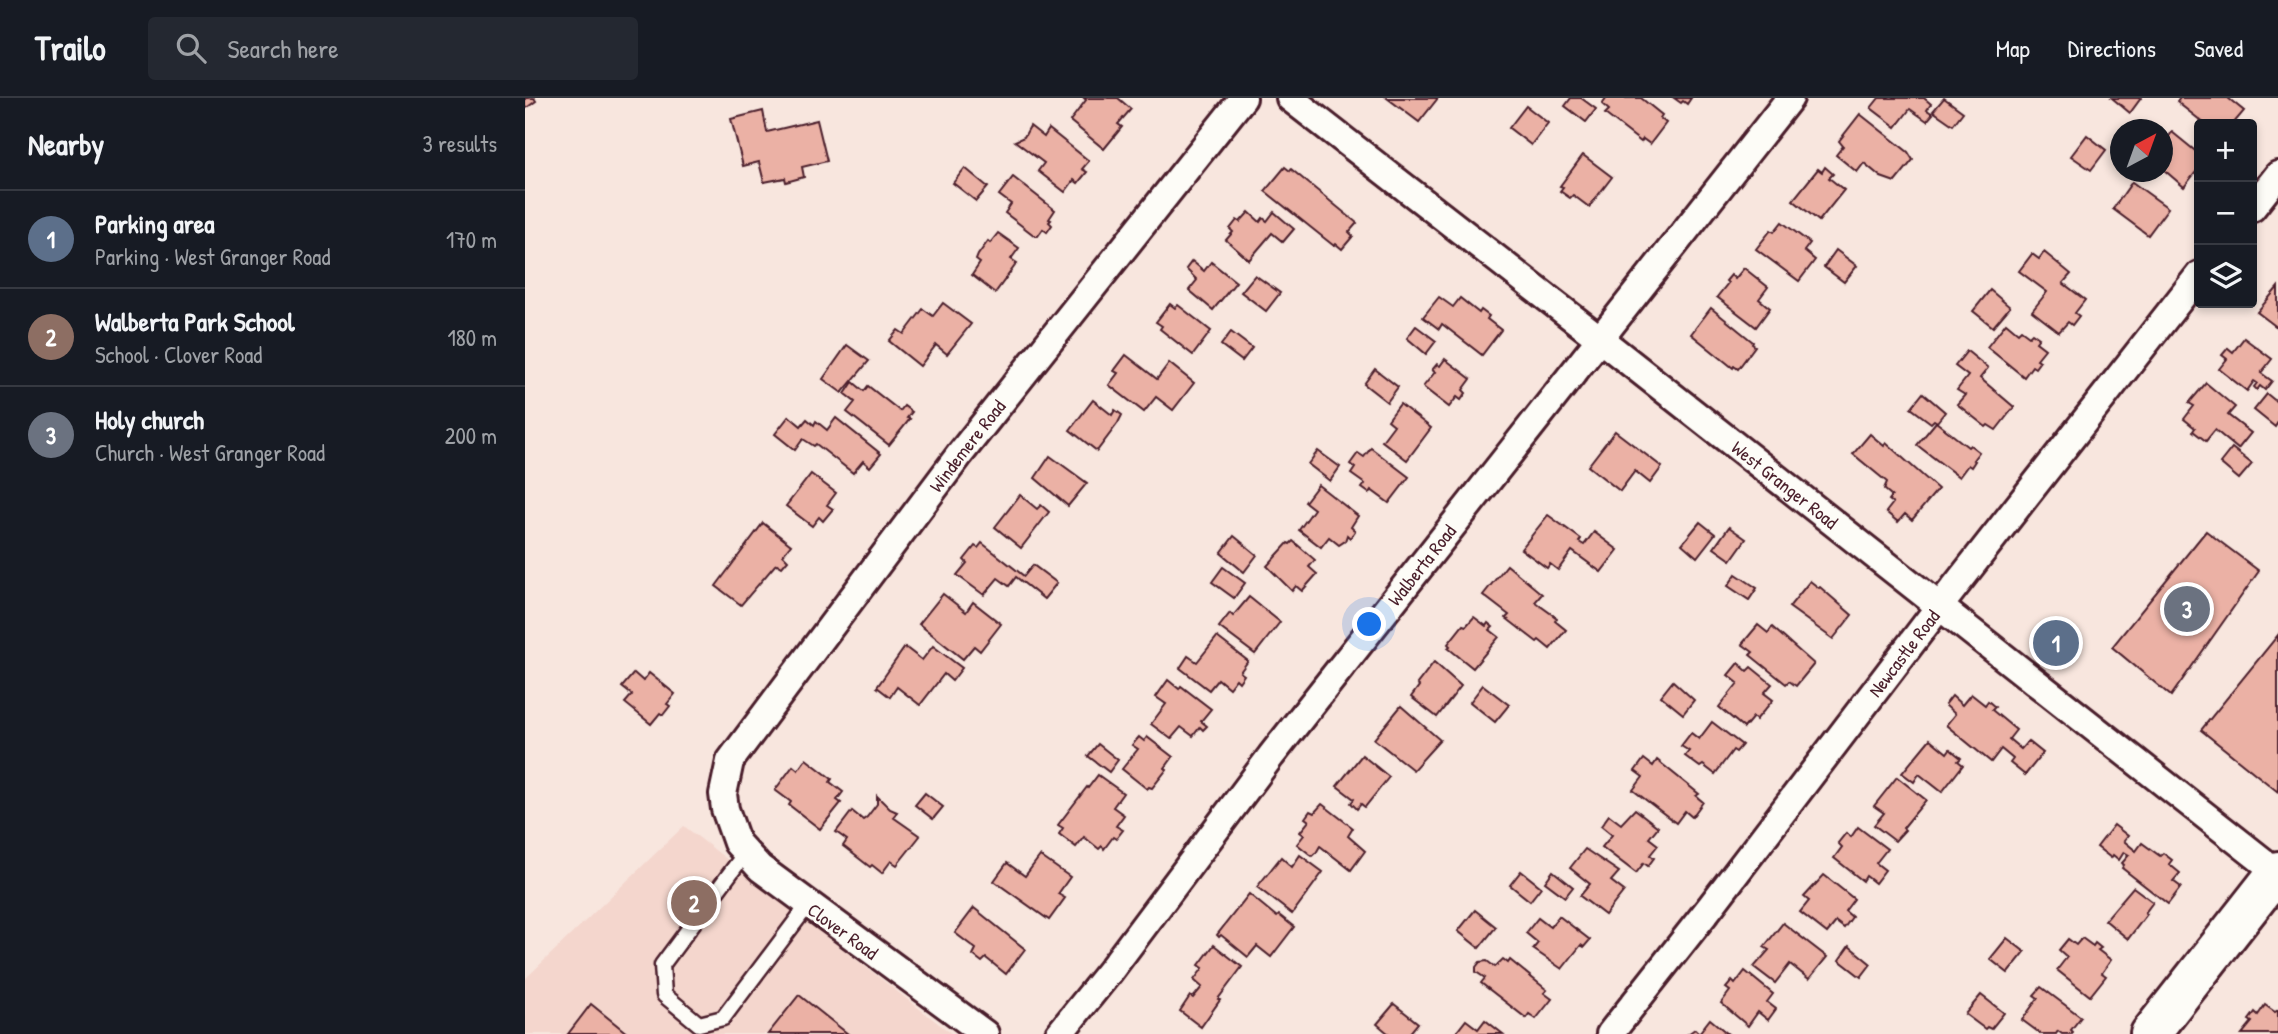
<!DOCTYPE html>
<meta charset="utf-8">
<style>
body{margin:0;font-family:"Patrick Hand",sans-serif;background:#242831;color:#f1f3f6}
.controls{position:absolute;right:21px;top:21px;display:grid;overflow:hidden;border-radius:7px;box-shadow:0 4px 10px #0003}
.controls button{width:63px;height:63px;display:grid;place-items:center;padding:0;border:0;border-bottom:2px solid #363941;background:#171b24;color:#f1f3f6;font:35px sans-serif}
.compass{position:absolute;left:1585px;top:21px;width:63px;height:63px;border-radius:50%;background:#171b24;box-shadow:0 4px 10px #0003;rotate:41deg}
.you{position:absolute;left:845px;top:527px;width:24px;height:24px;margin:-18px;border:5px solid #fff;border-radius:50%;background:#1a73e8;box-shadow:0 0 0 10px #1a73e833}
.badge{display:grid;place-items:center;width:46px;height:46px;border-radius:50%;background:#7c3aed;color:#fff;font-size:23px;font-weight:700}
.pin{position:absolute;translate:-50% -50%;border:4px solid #fff;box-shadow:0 2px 7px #0006}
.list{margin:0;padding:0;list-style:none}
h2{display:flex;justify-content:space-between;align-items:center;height:91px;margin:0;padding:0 28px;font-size:30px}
h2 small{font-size:23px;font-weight:400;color:#9ea1a6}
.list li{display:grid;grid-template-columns:46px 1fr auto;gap:21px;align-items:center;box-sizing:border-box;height:98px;padding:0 28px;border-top:2px solid #363941}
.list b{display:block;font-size:26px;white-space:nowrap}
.list p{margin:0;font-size:23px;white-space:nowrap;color:#9ea1a6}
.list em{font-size:23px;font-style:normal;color:#9ea1a6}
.icon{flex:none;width:38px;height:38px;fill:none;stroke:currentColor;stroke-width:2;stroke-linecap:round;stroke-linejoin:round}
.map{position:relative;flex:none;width:1753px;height:936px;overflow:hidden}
header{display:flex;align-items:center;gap:42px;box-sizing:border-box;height:98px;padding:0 35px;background:#171b24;border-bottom:2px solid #363941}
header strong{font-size:33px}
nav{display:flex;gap:38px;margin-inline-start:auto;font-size:24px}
.search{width:490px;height:63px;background:#242831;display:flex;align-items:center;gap:18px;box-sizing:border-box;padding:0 24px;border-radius:7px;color:#9ea1a6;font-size:26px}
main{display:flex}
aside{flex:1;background:#171b24}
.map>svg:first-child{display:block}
</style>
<header>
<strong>Trailo</strong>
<div class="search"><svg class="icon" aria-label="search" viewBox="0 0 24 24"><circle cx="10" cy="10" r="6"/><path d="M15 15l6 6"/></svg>Search here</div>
<nav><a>Map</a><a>Directions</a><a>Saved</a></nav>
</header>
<main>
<aside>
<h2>Nearby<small>3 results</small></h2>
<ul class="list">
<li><span class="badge" style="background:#5c6f8a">1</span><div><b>Parking area</b><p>Parking · West Granger Road</p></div><em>170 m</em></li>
<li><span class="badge" style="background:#8d6e63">2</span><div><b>Walberta Park School</b><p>School · Clover Road</p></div><em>180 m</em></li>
<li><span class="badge" style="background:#6b7280">3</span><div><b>Holy church</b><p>Church · West Granger Road</p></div><em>200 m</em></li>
</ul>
</aside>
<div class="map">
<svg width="1753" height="936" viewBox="0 0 1753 936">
<rect width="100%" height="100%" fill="#f8e6de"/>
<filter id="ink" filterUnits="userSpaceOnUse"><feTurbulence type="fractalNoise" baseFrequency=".0143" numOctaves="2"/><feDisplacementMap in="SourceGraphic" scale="14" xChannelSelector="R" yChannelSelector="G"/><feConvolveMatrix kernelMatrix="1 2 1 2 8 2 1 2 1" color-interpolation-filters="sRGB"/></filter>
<g filter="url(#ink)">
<polygon fill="#f4d6cd" points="159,728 427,936 0,936 0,881"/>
<g fill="#ebb1a5" stroke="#4a1f2b" stroke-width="2">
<polygon points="0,0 9,0 11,3 0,11"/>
<polygon points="559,0 593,0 606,11 593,26 597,29 579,51 545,23 561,2"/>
<polygon points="862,0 913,0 894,24"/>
<polygon points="1046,0 1056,0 1071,11 1061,24 1040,8"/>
<polygon points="1081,0 1116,0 1137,17 1135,20 1141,25 1125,46 1118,41 1116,44 1080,16 1084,12 1077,6"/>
<polygon points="1149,0 1166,0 1162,6 1158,3 1156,5"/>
<polygon points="1354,0 1399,0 1406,6 1402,12 1408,16 1402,23 1385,11 1371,29 1346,10"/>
<polygon points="1419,0 1438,14 1428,27 1408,13"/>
<polygon points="1587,0 1616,0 1605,15"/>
<polygon points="1655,0 1703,0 1719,13 1708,26 1680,26 1652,4"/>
<polygon points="1001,8 1023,25 1006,47 984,30"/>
<polygon points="238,13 242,34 292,22 302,63 277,69 279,79 261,84 260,80 239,84 234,64 218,68 206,21"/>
<polygon points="1335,16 1383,54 1388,62 1370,84 1356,79 1339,65 1332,74 1311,57 1318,48 1314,43"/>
<polygon points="505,28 519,39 524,31 564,63 557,71 562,74 553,85 549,82 540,94 513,73 519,65 490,43 499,39"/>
<polygon points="1647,34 1674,56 1674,70 1659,89 1638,71 1638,47"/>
<polygon points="1562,37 1581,52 1566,72 1546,58"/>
<polygon points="1058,57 1087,79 1064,109 1048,97 1045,100 1035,93 1038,89 1035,88"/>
<polygon points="760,69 765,73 766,71 832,125 824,134 828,138 817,151 811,146 809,148 740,93"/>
<polygon points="1300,69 1308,76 1304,80 1319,92 1294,123 1268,102 1293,71 1297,74"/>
<polygon points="440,70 463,89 451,103 428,85"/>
<polygon points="488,79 530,112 524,121 526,122 524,124 527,127 522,134 518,131 513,138 510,138 480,115 486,106 474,97"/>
<polygon points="1607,84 1643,110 1623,137 1588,111"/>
<polygon points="724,114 735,124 738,120 742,123 749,114 769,131 758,144 747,135 724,162 701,142 708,134 705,131 712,122 715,124"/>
<polygon points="1257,124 1285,145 1279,153 1290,162 1274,183 1231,151 1246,132 1249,134"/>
<polygon points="473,135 494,150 486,161 492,165 470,195 447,177 455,165 451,162 453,157 463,143 465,145"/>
<polygon points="1311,152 1332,168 1319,184 1299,169"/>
<polygon points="1519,154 1546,176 1538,185 1560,202 1550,215 1554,218 1547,227 1543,224 1534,234 1507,213 1522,194 1494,173 1507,156 1514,161"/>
<polygon points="667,163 679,173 686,164 711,184 688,212 664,192 672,182 661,171"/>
<polygon points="1219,170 1243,189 1234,201 1245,210 1231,229 1192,199 1203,185 1201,183 1206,177 1210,181"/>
<polygon points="730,177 755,195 741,213 716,194"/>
<polygon points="1753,189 1753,230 1732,214"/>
<polygon points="1465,192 1485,209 1468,229 1448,213"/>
<polygon points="914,199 928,209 935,200 954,215 956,212 964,218 962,221 976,232 957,257 917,226 914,231 898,219"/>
<polygon points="418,205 446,226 422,256 411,247 395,268 364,243 373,232 379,236 398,211 408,218"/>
<polygon points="645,206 650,210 653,207 686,233 668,257 635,231 637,228 631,224"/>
<polygon points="1186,210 1228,244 1227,246 1230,248 1213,271 1209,268 1208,270 1166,236"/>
<polygon points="1481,225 1493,235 1496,232 1504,238 1507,235 1514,240 1511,244 1520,251 1512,261 1515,263 1510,270 1507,268 1499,279 1462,249"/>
<polygon points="891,228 911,243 901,256 882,240"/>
<polygon points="706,234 727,250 717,263 696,247"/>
<polygon points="1719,240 1747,261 1736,275 1747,283 1740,292 1735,288 1732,292 1729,289 1732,285 1729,283 1722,293 1694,271 1702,261 1697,257 1703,250 1708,254"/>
<polygon points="322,247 344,263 317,295 298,281"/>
<polygon points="1442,253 1463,270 1455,280 1489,309 1471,332 1463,327 1461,329 1432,306 1440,297 1432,292 1443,278 1430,268"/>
<polygon points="601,257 632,281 644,265 669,285 648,312 631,299 619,314 584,287 593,275 589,273"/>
<polygon points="920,261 946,281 938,292 941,295 936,302 932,299 924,309 898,289 910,274 907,272 912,266 915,268"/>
<polygon points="850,271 873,289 862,304 839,286"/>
<polygon points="328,284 339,293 343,288 375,313 379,308 387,314 382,320 385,321 364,347 322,314 330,304 320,296"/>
<polygon points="1681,285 1710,309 1703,317 1726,335 1713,351 1690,332 1681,343 1668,333 1670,330 1659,321 1669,308 1664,305"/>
<polygon points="1398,295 1420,314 1412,324 1409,322 1406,325 1386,310"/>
<polygon points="1742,296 1753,305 1753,324 1750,329 1729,312"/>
<polygon points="568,302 587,317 590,312 597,317 593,325 572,353 545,332"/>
<polygon points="875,306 906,330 882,362 857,343 869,327 863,322"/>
<polygon points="264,318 276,328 282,321 289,327 291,323 302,332 311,320 356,356 345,369 338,363 328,375 291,346 289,348 278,341 270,352 250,336"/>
<polygon points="1411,324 1443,349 1445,347 1454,354 1448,362 1450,363 1446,369 1443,367 1434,379 1392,347"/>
<polygon points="1090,333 1137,369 1125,385 1110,373 1095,393 1063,368"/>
<polygon points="1345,336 1359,348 1361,345 1413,391 1387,422 1380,416 1373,424 1361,414 1368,405 1364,402 1367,398 1359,391 1362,384 1328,356"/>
<polygon points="846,350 884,379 864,405 846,392 844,395 837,390 840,386 826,376 830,370 825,366 833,355 839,359"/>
<polygon points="1707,350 1727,366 1714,381 1695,365"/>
<polygon points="793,353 815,369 805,383 783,366"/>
<polygon points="525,358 562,385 543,408 510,380"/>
<polygon points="286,376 311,395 302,407 308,411 298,423 294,419 287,428 261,408"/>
<polygon points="793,387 833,418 826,429 830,433 825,440 822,437 820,443 814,447 804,439 796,449 774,432 789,411 780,404"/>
<polygon points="495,397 512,411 516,407 524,414 496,450 470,429"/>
<polygon points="1023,417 1056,441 1054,444 1059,447 1069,434 1093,452 1076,474 1047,453 1033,472 1025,466 1022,470 996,451"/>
<polygon points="1175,424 1190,436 1172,459 1157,446"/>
<polygon points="238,425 266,447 258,457 263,462 257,469 252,466 250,467 216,507 191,488"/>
<polygon points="1204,429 1221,441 1206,462 1189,450"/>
<polygon points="1681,433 1734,473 1646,598 1587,549"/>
<polygon points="709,438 732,457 719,474 696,455"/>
<polygon points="768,443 790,462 784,469 792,476 777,493 771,488 767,493 742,468 763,445 765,446"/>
<polygon points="457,445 499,478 508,467 532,485 519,501 491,479 484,488 473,480 459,497 432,477 442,465 439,462 450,448 453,450"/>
<polygon points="982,467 1017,496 1010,504 1032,520 1030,523 1041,532 1025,551 1014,542 1012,544 981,520 984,517 958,497"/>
<polygon points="698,469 720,485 709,500 687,484"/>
<polygon points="1211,476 1232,490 1224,502 1203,488"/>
<polygon points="1285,483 1294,490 1295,489 1327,517 1308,541 1264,509"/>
<polygon points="418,496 441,514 448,504 476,526 455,553 449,548 438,561 394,526"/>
<polygon points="724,499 755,524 730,556 694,529 705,515 708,518"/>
<polygon points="949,519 961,528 963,525 968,529 965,532 974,539 948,570 923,550 925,548 923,546 938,527 941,528"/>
<polygon points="1233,527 1243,535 1247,529 1289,566 1271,588 1264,583 1261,586 1225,557 1228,554 1217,546"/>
<polygon points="1753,537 1753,694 1676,632"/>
<polygon points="692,539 723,563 715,574 719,577 714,584 711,581 704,590 693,581 684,592 655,570 663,558 672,564"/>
<polygon points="408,548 437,570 427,583 419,576 395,607 372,589 365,599 352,589 380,549 397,562"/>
<polygon points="909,564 936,588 912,619 886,599 894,588 892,586"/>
<polygon points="1213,565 1222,573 1226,569 1247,586 1239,595 1248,602 1231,622 1228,619 1219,630 1194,609 1213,585 1203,577"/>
<polygon points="109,575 118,583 124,575 150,596 142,606 145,608 138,617 135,615 126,626 100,605 107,597 97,589"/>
<polygon points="643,582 654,591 656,588 686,611 676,623 682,628 678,632 675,629 668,638 656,629 646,641 626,626 641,606 631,599"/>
<polygon points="1148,583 1169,602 1158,616 1136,598"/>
<polygon points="958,587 984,607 970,624 945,604"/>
<polygon points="1446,596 1460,607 1463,603 1470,609 1467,612 1491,632 1484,641 1496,651 1503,643 1518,655 1500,677 1485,665 1488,661 1476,651 1466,664 1421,627 1430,616 1420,607 1427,598 1437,607"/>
<polygon points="876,608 915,642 888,672 849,641"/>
<polygon points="1187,624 1217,647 1211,654 1208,652 1190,676 1178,667 1175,669 1160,658 1164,653 1156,648 1166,635 1174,641"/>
<polygon points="614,639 619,643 622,639 648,659 640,670 642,671 627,690 624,689 622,691 597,671 613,651 607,647"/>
<polygon points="1405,641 1422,655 1425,651 1436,660 1433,663 1438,667 1417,694 1394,676 1389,684 1377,675"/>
<polygon points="573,646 593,662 584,674 563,658"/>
<polygon points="837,657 864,679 840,709 836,706 832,711 826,705 829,701 812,688"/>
<polygon points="281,661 307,681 305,684 318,694 312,702 316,705 295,731 264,707 266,704 250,692 268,668 273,672"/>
<polygon points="1119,661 1128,668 1132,662 1174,696 1171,698 1178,704 1167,719 1160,713 1151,725 1108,692 1118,679 1110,673"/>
<polygon points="573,677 598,695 588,709 599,717 591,728 598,732 591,741 588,739 579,751 577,748 574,751 559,739 551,749 534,736 538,730 533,727 562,689 563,690"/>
<polygon points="1372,679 1401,702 1378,730 1380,732 1370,743 1349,727 1359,715 1349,708"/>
<polygon points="400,695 418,709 408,721 390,707"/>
<polygon points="352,698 365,711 372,714 368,719 395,738 372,767 366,763 357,775 347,767 345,769 318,748 322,742 311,734 327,713 338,722 342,719 352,706"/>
<polygon points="797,706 828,730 823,738 840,753 826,772 795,748 791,755 790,755 787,758 772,746 779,737 775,734 784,723 780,720 785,713 789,715"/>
<polygon points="1110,711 1133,729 1124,740 1133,747 1125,757 1129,760 1123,768 1119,765 1111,775 1077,749 1087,737 1076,728 1084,717 1096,726"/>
<polygon points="1589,727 1603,738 1599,743 1611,753 1617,745 1635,758 1638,755 1647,762 1644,766 1655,775 1648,783 1656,789 1643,806 1597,770 1599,767 1597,765 1604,757 1599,754 1594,762 1588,757 1586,760 1572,749"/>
<polygon points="1333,729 1362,751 1351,765 1360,772 1350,785 1341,778 1338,783 1309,760 1317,749 1313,745 1321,735 1326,739"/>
<polygon points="1060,751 1094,774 1086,783 1099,793 1080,817 1055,798 1065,786 1045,770"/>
<polygon points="775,757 798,774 767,816 732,789 756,759 767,769"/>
<polygon points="515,758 545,779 533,796 540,800 524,822 469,783 482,765 500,778"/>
<polygon points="996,773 1016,789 1005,803 985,787"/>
<polygon points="1028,773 1048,789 1040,799 1020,784"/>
<polygon points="1299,777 1329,801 1320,813 1327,819 1319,830 1311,824 1302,835 1275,814 1284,803 1279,799"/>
<polygon points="1608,789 1628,804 1620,815 1622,816 1603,841 1580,822"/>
<polygon points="724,796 752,819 754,817 769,829 746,859 732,848 723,859 696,837 694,839 692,837"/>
<polygon points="449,810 500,851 481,876 461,860 457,864 448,857 451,851 430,835"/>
<polygon points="950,812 971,829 954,850 933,833"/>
<polygon points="1034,818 1065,842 1059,849 1056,847 1037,871 1008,851 1013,845 1001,835 1013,820 1025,829"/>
<polygon points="1258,825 1302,859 1284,881 1265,866 1250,885 1229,869 1244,852 1239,849"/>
<polygon points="1482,840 1500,854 1483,875 1465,861"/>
<polygon points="1557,840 1568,848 1570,845 1576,850 1573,852 1586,862 1577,875 1581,878 1565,898 1532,872 1542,859 1534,852 1543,841 1551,847"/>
<polygon points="689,847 717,869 693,901 695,902 676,929 655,913 665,898 668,900 677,889 669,882 678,870 674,867"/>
<polygon points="1324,848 1346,866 1336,879 1314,862"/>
<polygon points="978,861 983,865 985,862 1022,892 1019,895 1027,901 1011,921 1004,916 1001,920 956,885 960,880 951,874 951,869 955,864 962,863 970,869"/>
<polygon points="1220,873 1248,896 1242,904 1251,911 1243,922 1233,914 1223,928 1196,905 1205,893 1201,890 1207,883 1210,886"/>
<polygon points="1516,889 1556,919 1546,932 1548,934 1547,936 1537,936 1533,933 1531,936 1516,936 1497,922 1513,900 1509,897"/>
<polygon points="274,897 323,936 243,936"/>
<polygon points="1456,897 1479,915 1466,931 1462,929 1460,931 1440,916"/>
<polygon points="66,906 103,936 43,936"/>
<polygon points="869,906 893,925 884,936 864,936 852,926"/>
<polygon points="1740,907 1750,914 1753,912 1753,936 1717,936 1727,924 1724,922 1730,914 1733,917"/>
<polygon points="1185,921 1203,936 1163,936 1170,931 1174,935"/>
<polygon points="941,922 953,931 960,922 978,936 930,936"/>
</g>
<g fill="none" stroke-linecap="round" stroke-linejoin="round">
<defs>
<polyline id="lane" points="221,754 137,867 139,897 174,926 198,920 283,807"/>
<g id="street">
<path id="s1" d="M765,0L1075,241L1753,775"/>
<polyline points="1727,110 1753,77"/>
<path id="s2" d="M460,936L235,770L212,745L200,711L198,696L205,663L435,356L718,0"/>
<path id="s3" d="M534,936L585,873L746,658L1265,0"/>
<path id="s4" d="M1085,936L1186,808L1414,509L1674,177"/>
</g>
<polyline id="secondary" points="1625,936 1753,773"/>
</defs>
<use href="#lane" stroke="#4a1f2b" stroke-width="19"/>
<use href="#street" stroke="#4a1f2b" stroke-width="32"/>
<use href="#secondary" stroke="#4a1f2b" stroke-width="44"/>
<use href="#lane" stroke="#fdfcf7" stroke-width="14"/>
<use href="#street" stroke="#fdfcf7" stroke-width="26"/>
<use href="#secondary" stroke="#fdfcf7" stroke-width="38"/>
</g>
</g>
<g text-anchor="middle" stroke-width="5" stroke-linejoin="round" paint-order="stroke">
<g font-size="19" fill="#4a1f2b" stroke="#fdfcf7">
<text dy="7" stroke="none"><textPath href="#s2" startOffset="793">Windemere Road</textPath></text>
<text dy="7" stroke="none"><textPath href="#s1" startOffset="628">West Granger Road</textPath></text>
<text dy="7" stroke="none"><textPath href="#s3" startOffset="593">Walberta Road</textPath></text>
<text dy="7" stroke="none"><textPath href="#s4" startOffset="481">Newcastle Road</textPath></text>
<text transform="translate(318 833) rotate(36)" y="7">Clover Road</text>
</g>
</g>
</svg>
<div class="controls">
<button>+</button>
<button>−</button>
<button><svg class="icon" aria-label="layers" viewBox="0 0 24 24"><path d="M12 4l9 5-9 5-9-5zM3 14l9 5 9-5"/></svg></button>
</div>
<svg class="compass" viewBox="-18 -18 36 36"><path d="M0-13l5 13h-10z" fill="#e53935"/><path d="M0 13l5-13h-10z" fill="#9ea1a6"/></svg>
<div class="you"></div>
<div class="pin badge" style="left:1531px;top:545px;background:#5c6f8a">1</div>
<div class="pin badge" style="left:169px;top:805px;background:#8d6e63">2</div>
<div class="pin badge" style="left:1662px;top:511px;background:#6b7280">3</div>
</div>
</main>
